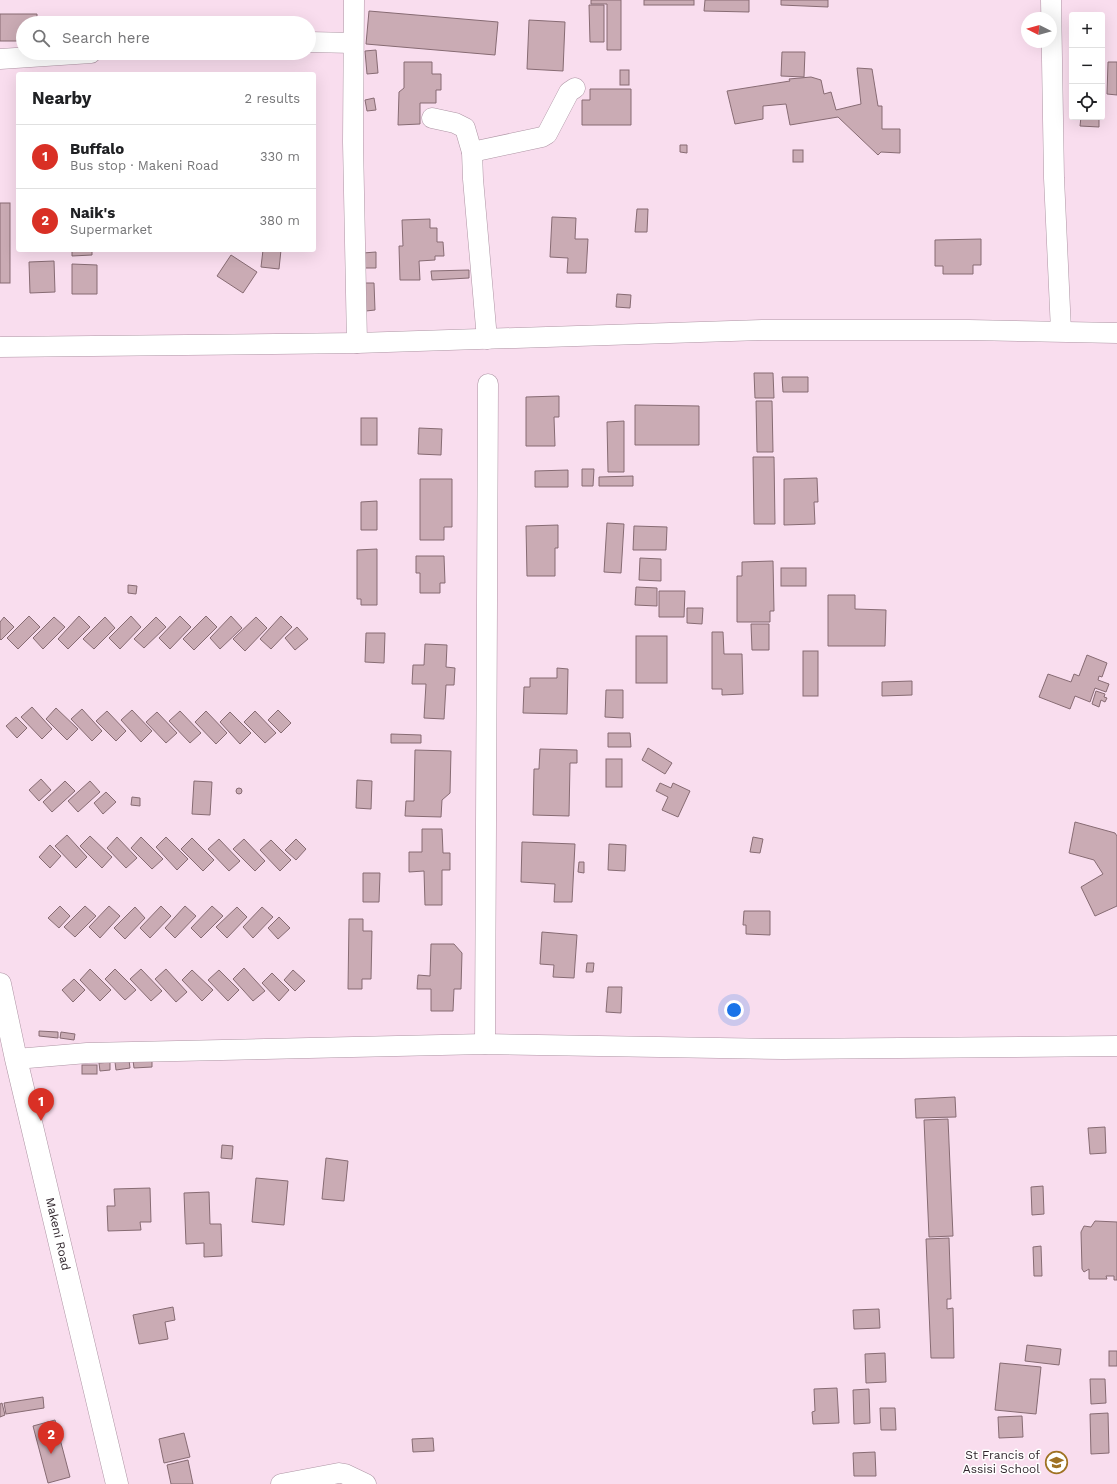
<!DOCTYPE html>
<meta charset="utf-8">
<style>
body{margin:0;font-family:"Work Sans",sans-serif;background:#f6f6f6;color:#202124}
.controls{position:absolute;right:12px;top:12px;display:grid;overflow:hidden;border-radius:4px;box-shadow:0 4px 16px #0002}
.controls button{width:36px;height:36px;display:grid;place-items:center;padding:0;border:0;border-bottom:1px solid #e0e0e0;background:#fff;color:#202124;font:20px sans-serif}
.compass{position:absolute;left:1021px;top:12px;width:36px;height:36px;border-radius:50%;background:#fff;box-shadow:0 4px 16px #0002;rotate:276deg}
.you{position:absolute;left:734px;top:1010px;width:14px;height:14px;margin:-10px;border:3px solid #fff;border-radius:50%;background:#1a73e8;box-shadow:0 0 0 6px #1a73e833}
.badge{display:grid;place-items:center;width:26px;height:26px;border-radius:50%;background:#d93025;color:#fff;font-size:13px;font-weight:700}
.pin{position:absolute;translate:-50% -33px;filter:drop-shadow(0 1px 2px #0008)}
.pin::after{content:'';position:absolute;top:21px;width:14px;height:12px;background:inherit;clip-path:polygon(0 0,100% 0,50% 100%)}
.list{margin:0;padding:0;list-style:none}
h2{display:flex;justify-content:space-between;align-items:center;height:52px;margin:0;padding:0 16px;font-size:17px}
h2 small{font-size:13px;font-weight:400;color:#757577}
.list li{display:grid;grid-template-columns:26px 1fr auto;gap:12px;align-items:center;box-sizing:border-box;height:64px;padding:0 16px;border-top:1px solid #e0e0e0}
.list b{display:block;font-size:15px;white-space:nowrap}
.list p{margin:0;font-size:13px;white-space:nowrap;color:#757577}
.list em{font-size:13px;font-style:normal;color:#757577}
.icon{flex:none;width:22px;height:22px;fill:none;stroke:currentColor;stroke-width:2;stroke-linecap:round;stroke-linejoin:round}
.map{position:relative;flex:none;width:1117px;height:1484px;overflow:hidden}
.search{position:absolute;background:#fff;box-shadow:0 4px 16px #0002;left:16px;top:16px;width:300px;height:44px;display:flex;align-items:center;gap:10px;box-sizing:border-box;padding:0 14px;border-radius:22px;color:#757577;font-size:15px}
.panel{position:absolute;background:#fff;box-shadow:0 4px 16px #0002;left:16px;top:72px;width:300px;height:180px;border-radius:4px}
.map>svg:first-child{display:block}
</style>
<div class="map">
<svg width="1117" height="1484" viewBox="0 0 1117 1484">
<rect width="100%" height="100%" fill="#f9ddee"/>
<g fill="#caabb4" stroke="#876b73">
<polygon points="591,0 621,0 621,50 607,50 607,4 591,4"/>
<rect x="644" y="0" width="50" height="5"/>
<polygon points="705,0 749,0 749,12 704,11"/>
<polygon points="781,0 828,0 828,7 781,5"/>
<polygon points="589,5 604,5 604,42 590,42"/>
<polygon points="369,11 498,22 495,55 366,44"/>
<polygon points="0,14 37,14 37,23 23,23 23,41 0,41"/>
<polygon points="529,20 565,22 563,71 527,69"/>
<polygon points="376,50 378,73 367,74 365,51"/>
<polygon points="782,52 805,52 804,77 781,76"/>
<polygon points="404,62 432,62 432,74 441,74 441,90 436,90 436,103 420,103 420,124 398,125 399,92 404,88"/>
<polygon points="1108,62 1117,62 1117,95 1107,94"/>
<polygon points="857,68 872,69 878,106 882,106 882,129 900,129 900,153 881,152 878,155 838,117 790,125 786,104 763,106 763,119 735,124 727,91 790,81 789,79 811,77 821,80 824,94 831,92 836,110 861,104"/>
<rect x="620" y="70" width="9" height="15"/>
<polygon points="590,89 631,89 631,125 582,125 582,100 590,100"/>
<polygon points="374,98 376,110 367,111 365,100"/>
<polygon points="1081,117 1099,117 1099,127 1080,126"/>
<polygon points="680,145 687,145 687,153 680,152"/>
<rect x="793" y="150" width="10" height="12"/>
<rect x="0" y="203" width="10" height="80"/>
<polygon points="637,209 648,209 647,232 635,232"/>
<polygon points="552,217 576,218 575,239 588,239 586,273 567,273 568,258 550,257"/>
<polygon points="430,219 430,228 437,228 437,242 443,242 444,256 435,256 435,260 419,261 420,280 400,280 399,246 403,246 402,220"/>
<polygon points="981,239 981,265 973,265 973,274 943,274 943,266 935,266 935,240"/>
<rect x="34" y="250" width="20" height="1"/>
<polygon points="72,250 92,250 92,255 72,256"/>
<polygon points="263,250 281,250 279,269 261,267"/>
<polygon points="376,252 376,268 364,268 363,253"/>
<polygon points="231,255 257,272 243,293 217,276"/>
<polygon points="54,261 55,292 30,293 29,262"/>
<polygon points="72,264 97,265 97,294 72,294"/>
<polygon points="469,270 469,278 432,280 431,271"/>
<polygon points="365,283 374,283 375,310 366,311"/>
<polygon points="617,294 631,295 630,308 616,307"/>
<polygon points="754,373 773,373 774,398 755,398"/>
<polygon points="782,377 808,377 808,392 783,392"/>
<polygon points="559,396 559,417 554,417 555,446 526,446 526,397"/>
<polygon points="756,401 772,401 773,452 757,452"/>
<polygon points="635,405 699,406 699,445 635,445"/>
<rect x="361" y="418" width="16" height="27"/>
<polygon points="624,421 624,472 608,472 607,422"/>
<polygon points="419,428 442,429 441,455 418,454"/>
<polygon points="753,457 774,457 775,524 754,524"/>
<polygon points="582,469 594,469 593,486 582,486"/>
<polygon points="568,470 568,487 535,487 535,471"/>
<polygon points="633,476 633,486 599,486 599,477"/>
<polygon points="817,478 818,502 814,502 815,524 784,525 784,479"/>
<polygon points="420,479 452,479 452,527 444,527 444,540 420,540"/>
<polygon points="377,501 377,530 361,530 361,502"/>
<polygon points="607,523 624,524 621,573 604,572"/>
<polygon points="558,525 558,548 555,548 555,576 527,576 526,526"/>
<polygon points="634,526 667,527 666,550 633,550"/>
<polygon points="377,549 377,605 361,605 361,599 357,599 357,550"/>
<polygon points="416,556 444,556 445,583 440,583 440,593 420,593 420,573 416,573"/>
<polygon points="640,558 661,559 661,581 639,580"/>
<polygon points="773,561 774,611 770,611 770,622 737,622 737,576 742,576 742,562"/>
<rect x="781" y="568" width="25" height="18"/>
<polygon points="128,585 137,586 136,594 128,593"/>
<polygon points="636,587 657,588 657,606 635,605"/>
<polygon points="659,591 685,591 684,617 659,617"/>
<polygon points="828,595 855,595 855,609 886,610 885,646 828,646"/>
<polygon points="687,608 703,608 702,624 687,623"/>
<polygon points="29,616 40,627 18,649 7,638"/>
<polygon points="79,616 90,627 68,649 58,639"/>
<polygon points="131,616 141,627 120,649 109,638"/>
<polygon points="180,616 191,627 170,649 159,638"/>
<polygon points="206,616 217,627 194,650 183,639"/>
<polygon points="231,616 242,628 220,649 210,638"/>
<polygon points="281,616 292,627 271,649 260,639"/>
<polygon points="4,617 14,627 1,640 0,639 0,622"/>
<polygon points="54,617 65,627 43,649 33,638"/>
<polygon points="105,617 115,628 94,649 83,639"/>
<polygon points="156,617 166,627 144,648 134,639"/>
<polygon points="256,617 267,628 245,651 233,639"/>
<polygon points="751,624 769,624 769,650 752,650"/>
<polygon points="297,627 308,639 295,650 285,638"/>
<polygon points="712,632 723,632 724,654 742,654 743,694 722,695 722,689 712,689"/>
<polygon points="366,633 385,633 384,663 365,662"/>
<rect x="636" y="636" width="31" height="47"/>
<polygon points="425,644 447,645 446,667 455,668 454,685 446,685 444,719 424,718 426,684 412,684 413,665 424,665"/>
<rect x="803" y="651" width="15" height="45"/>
<polygon points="1087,655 1107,663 1102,677 1099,676 1098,680 1109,684 1106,692 1095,688 1090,702 1075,696 1070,709 1039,697 1048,674 1071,682 1074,674 1079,676"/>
<polygon points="557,668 568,669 567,714 523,713 524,687 530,687 530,678 557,678"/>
<polygon points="912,681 912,695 882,696 882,682"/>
<polygon points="606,690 623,690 623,718 605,717"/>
<polygon points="1096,691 1105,694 1104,697 1107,698 1105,702 1101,700 1099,707 1092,704"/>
<polygon points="32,707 52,729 42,739 21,717"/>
<polygon points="56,708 78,729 67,740 46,719"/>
<polygon points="82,709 102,731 92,741 71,719"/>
<polygon points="132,710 152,731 141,742 121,720"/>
<polygon points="278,710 291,723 281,733 268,720"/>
<polygon points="107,711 126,731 116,741 96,721"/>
<polygon points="180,711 201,733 190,743 169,721"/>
<polygon points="206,711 227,733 216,744 195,722"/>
<polygon points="255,711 276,733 265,743 244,722"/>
<polygon points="157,712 177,733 166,743 146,722"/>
<polygon points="230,712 251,733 240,744 220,722"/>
<polygon points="16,717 27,728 17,738 6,726"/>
<polygon points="608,733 630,733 631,747 608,747"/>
<polygon points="391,734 421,735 421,743 391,743"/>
<polygon points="648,748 672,763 665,774 642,760"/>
<polygon points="540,749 577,750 577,763 570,763 569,816 533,815 534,769 539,769"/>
<polygon points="415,750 451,751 450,793 442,800 441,817 405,816 406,801 414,801"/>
<rect x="606" y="759" width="16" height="28"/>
<polygon points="41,779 51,790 39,801 29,790"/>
<polygon points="357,780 372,781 371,809 356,808"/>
<polygon points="65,781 75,791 52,812 43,802"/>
<polygon points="90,781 100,792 78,812 68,801"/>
<polygon points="194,781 212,782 210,815 192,814"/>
<polygon points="660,783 671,788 673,783 690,791 678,817 662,810 668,797 656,791"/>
<circle cx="239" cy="791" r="3"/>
<polygon points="106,792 116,802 103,814 94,803"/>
<polygon points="132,797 140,798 140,806 131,805"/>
<polygon points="1075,822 1115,833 1117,836 1117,906 1095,916 1081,887 1103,874 1094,860 1069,853"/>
<polygon points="422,829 442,829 443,853 450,853 450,870 442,870 442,905 425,905 424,871 409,872 409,852 422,852"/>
<polygon points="67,835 87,857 76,868 55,846"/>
<polygon points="90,836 112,857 102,868 80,846"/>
<polygon points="117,837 137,858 126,868 107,848"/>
<polygon points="141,837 163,859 152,869 131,848"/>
<polygon points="166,837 188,859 177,870 156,847"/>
<polygon points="753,837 763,839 760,853 750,852"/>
<polygon points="192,838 214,860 203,871 181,849"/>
<polygon points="219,839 240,861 229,871 208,849"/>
<polygon points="244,839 265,861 255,871 233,849"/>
<polygon points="296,839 306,849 296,860 285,850"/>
<polygon points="271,840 291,860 280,871 260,850"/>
<polygon points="522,842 575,844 572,902 554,902 555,884 521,882"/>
<polygon points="609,844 626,845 625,871 608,870"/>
<polygon points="50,845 61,856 50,868 39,857"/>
<polygon points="579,862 584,862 584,873 578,872"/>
<polygon points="363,873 380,873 379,902 363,902"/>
<polygon points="60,906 70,916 59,928 48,918"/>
<polygon points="85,906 96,916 75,937 64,927"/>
<polygon points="109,906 120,916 100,938 89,927"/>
<polygon points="161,906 171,916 150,938 140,928"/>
<polygon points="185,906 196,916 175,938 165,928"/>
<polygon points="212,906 223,916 201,938 191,928"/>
<polygon points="135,907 145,918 125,939 114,928"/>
<polygon points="237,907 247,917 227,938 216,927"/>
<polygon points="262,907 273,917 253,938 243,927"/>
<polygon points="744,911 770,911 770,935 746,934 746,925 743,925"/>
<polygon points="279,917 290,928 278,939 268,928"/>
<polygon points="349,919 363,919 363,931 372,931 371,979 362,979 362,989 348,989"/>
<polygon points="542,932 577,935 574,978 553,977 554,965 540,964"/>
<polygon points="431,944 454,944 462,953 461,989 454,989 453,1011 431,1011 431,989 417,989 418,975 430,976"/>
<polygon points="587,963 594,963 593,972 586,972"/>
<polygon points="244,968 265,991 253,1001 233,979"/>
<polygon points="90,969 111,990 100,1001 80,980"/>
<polygon points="115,969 136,990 125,1000 105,979"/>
<polygon points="141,969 162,991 151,1001 130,979"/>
<polygon points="166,969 187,992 176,1002 155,979"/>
<polygon points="192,970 213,990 202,1001 182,980"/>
<polygon points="219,970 239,990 228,1001 208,980"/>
<polygon points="293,970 305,981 295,991 284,980"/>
<polygon points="272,973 289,990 279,1001 262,983"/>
<polygon points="74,979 85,990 73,1002 62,990"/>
<polygon points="608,987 622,987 621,1013 606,1012"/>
<polygon points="39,1031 58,1032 58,1038 39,1036"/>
<polygon points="61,1032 75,1034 74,1040 60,1038"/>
<polygon points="152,1059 152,1067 134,1068 133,1060"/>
<polygon points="129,1060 130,1068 116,1070 115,1062"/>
<polygon points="110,1062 110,1070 100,1071 99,1063"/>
<rect x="82" y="1065" width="15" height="9"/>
<polygon points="955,1097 956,1117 916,1118 915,1099"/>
<polygon points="948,1119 953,1236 929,1237 924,1120"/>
<polygon points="1105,1127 1106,1153 1090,1154 1088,1128"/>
<polygon points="222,1145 233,1146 232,1159 221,1158"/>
<polygon points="326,1158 348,1161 344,1201 322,1199"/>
<polygon points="256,1178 288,1181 284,1225 252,1222"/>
<polygon points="1043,1186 1044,1214 1032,1215 1031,1187"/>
<polygon points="150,1188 151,1222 140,1222 141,1230 108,1231 107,1206 115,1206 114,1189"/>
<polygon points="209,1192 210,1224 221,1224 222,1256 204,1257 204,1243 186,1244 184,1193"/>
<polygon points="1095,1221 1117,1222 1117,1280 1114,1280 1114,1276 1106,1276 1107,1279 1089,1279 1089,1269 1084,1272 1082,1269 1081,1232 1084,1226 1091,1227"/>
<polygon points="949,1238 951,1299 947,1299 947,1309 953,1308 954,1358 931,1358 926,1239"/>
<polygon points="1041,1246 1042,1276 1034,1276 1033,1247"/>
<polygon points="173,1307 175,1320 165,1322 168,1339 139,1344 133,1315"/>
<polygon points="879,1309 880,1328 854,1329 853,1310"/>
<polygon points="1027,1345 1061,1349 1059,1365 1025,1361"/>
<rect x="1109" y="1351" width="8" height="15"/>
<polygon points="885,1353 886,1382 866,1383 865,1354"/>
<polygon points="1000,1363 1041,1367 1036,1414 995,1410"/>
<polygon points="1090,1379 1105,1379 1106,1403 1091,1404"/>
<polygon points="837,1388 839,1423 813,1424 812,1412 815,1411 814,1389"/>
<polygon points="869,1389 870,1423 854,1424 853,1390"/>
<polygon points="43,1397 44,1408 6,1414 4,1403"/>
<polygon points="2,1403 5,1415 0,1417 0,1404"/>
<polygon points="880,1408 895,1408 896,1430 881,1430"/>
<polygon points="1108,1413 1109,1453 1091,1454 1090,1414"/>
<polygon points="1022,1416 1023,1437 999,1438 998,1417"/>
<polygon points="55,1420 70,1477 48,1483 33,1426"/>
<polygon points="184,1433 190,1457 164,1463 159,1439"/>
<polygon points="433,1438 434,1451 413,1452 412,1439"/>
<polygon points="875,1452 876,1476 854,1476 853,1453"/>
<polygon points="188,1460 193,1484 171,1484 167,1465"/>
</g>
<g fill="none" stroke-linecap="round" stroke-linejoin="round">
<defs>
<g id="minor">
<polyline points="354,0 353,142 357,343"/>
<polyline points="1051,0 1054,178 1061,331"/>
<polyline points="309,42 353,43"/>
<polyline points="0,59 91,53"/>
<polyline points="432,118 455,123 465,128 472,152 473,179 487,339"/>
<polyline points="472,152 542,137 547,134 569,92 575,88"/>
<polyline points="0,347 357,343 762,330 969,330 1117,333"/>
<polyline points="485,1044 488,384"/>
<polyline points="16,1059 87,1053 485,1044 783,1049 1117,1046"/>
<polyline points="281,1484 339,1473 345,1474 366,1484"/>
</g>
<polyline id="major" points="0,984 16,1059 117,1484"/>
</defs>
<use href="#minor" stroke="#ae95a4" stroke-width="21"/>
<use href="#major" stroke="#ae95a4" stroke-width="23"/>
<use href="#minor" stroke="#fff" stroke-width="20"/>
<use href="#major" stroke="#fff" stroke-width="22"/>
</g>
<defs>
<symbol id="school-ring" viewBox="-11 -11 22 22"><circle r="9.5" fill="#fff" stroke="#9f7223" stroke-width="1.5"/><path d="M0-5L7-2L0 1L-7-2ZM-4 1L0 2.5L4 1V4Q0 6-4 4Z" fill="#9f7223"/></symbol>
</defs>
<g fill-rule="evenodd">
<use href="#school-ring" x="1044" y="1450" width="25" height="25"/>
</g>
<g text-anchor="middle" stroke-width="3" stroke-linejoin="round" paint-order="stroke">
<g font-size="12" fill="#32272e" stroke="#fff">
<text transform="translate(58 1234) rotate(77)" y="4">Makeni Road</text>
</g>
<g font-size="12" fill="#32272e" stroke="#fff" text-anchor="end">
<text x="1040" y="1459">St Francis of<tspan x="1040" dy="14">Assisi School</tspan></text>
</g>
</g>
</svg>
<div class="controls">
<button>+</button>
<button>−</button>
<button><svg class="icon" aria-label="locate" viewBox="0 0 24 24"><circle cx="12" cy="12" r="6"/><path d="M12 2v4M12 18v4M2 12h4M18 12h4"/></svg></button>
</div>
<svg class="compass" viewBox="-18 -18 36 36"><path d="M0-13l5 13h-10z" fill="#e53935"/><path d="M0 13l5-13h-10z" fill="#757577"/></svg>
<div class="you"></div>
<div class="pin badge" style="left:41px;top:1121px">1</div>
<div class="pin badge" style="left:51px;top:1454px">2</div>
<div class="search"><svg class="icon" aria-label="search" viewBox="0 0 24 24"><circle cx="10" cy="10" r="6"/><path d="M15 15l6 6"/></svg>Search here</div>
<section class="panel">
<h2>Nearby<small>2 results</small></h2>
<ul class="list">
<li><span class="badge">1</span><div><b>Buffalo</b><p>Bus stop · Makeni Road</p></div><em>330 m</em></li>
<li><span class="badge">2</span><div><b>Naik's</b><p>Supermarket</p></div><em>380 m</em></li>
</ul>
</section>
</div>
